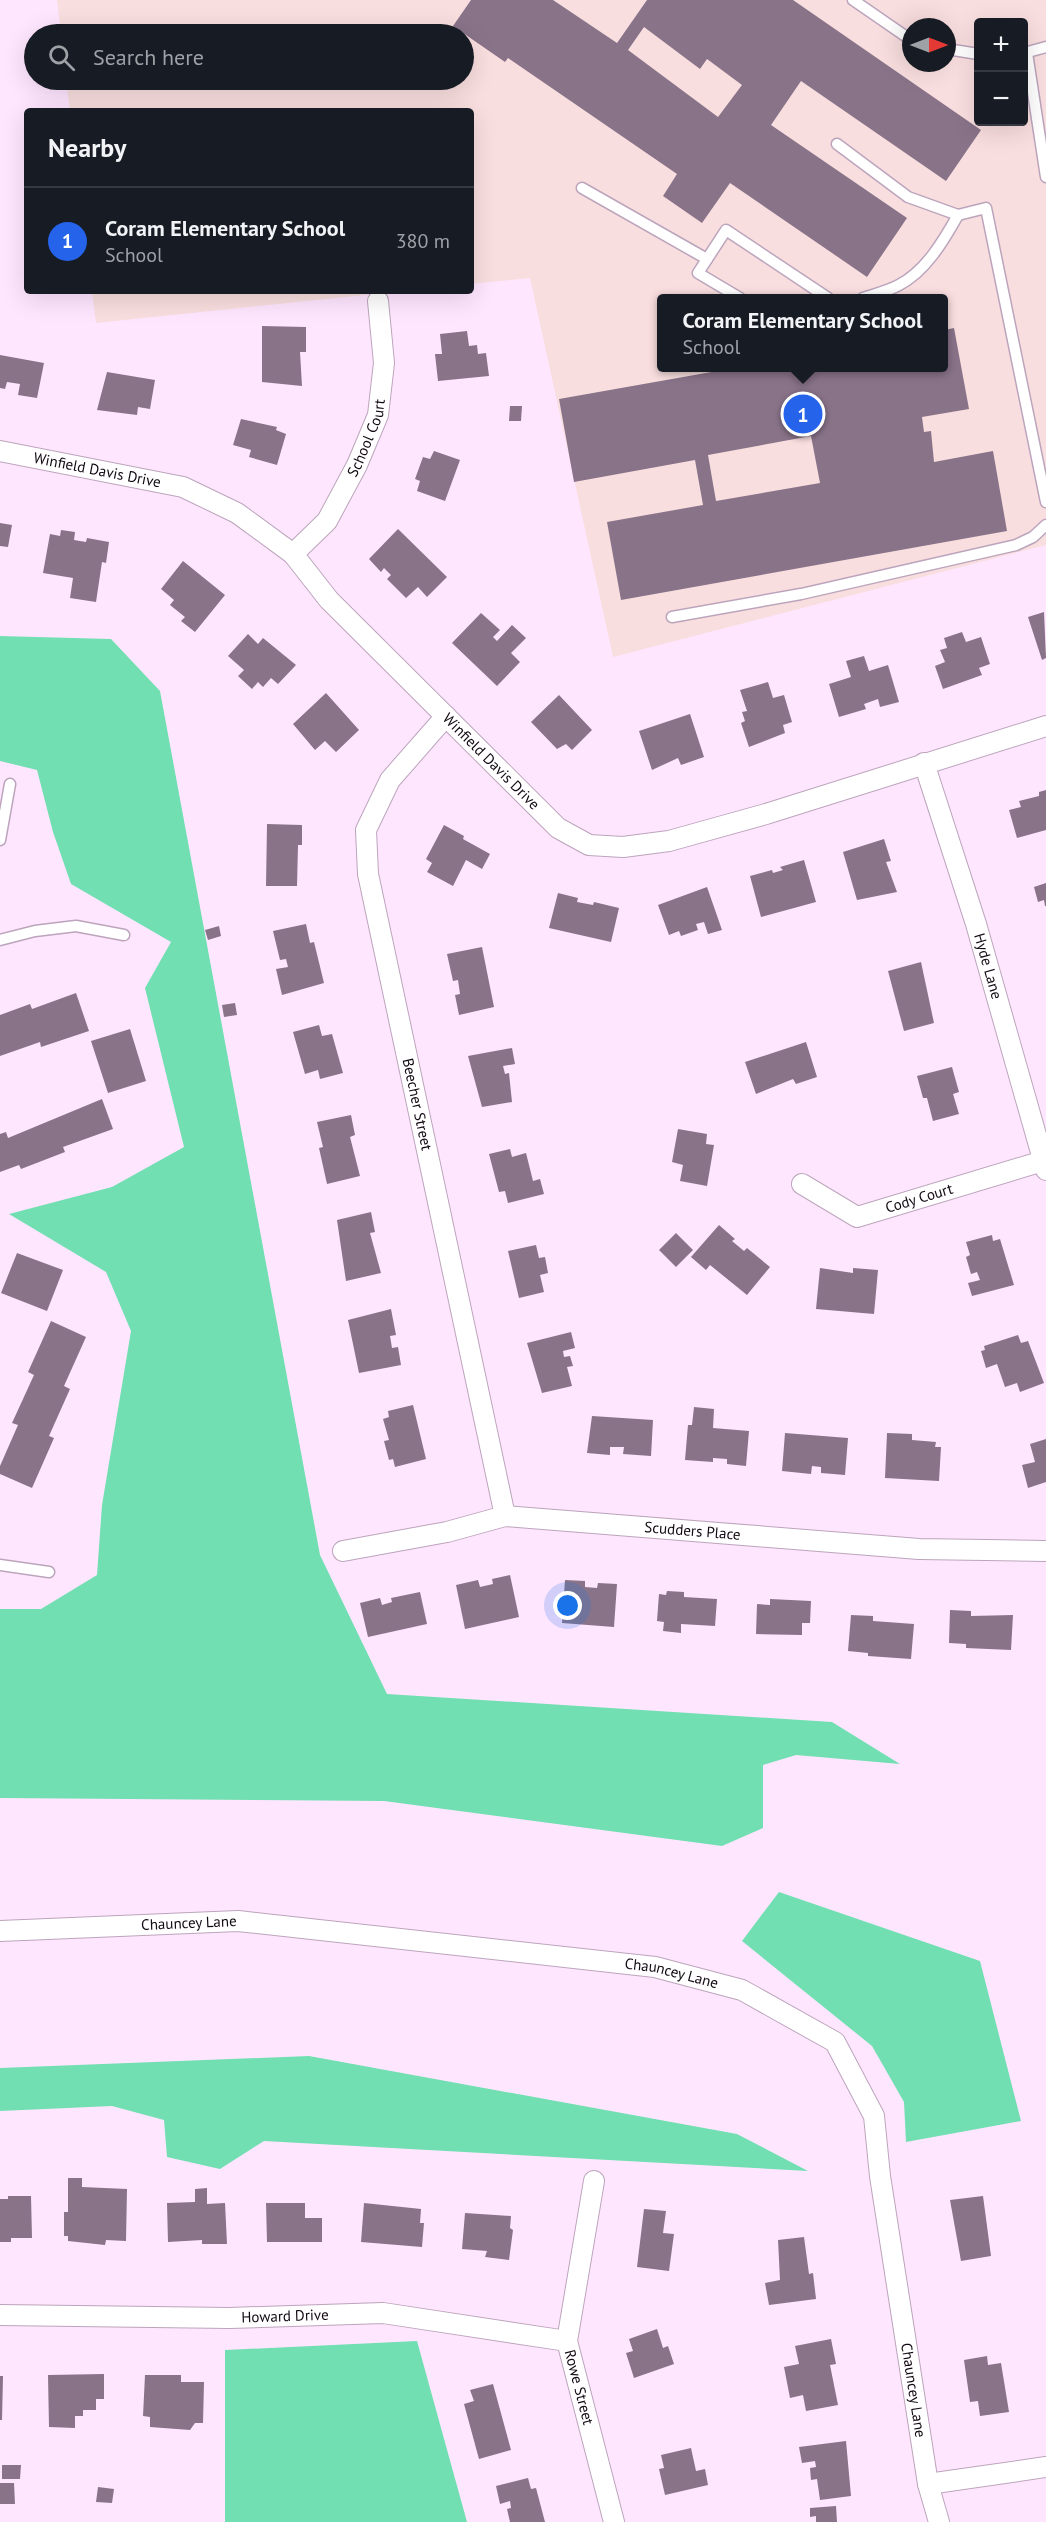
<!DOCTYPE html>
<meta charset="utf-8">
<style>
body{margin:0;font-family:"PT Sans",sans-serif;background:#242831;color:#f1f3f6}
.controls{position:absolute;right:18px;top:18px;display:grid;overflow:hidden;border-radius:6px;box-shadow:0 6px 24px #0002}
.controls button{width:54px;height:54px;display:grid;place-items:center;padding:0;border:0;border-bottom:2px solid #363941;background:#171b24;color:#f1f3f6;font:30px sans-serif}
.compass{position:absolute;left:902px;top:18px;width:54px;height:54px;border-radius:50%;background:#171b24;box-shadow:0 6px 24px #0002;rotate:90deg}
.you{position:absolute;left:568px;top:1606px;width:21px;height:21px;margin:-15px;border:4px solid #fff;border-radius:50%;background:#1a73e8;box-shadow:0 0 0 9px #1a73e833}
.badge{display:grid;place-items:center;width:39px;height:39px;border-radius:50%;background:#2563eb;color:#fff;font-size:20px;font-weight:700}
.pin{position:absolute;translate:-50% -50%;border:3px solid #fff;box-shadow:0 2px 6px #0006}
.popup{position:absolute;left:657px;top:294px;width:291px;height:78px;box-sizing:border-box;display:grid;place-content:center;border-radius:6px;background:#171b24;filter:drop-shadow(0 2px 4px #0005);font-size:20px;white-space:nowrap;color:#9ea1a6}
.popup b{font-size:22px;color:#f1f3f6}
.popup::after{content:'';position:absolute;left:50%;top:100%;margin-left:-12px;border:12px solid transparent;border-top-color:#171b24}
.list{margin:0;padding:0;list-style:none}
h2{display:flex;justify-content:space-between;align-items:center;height:78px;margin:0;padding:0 24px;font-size:26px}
h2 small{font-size:20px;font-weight:400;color:#9ea1a6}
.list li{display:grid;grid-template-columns:39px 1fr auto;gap:18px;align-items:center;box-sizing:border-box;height:108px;padding:0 24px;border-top:2px solid #363941}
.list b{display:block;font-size:22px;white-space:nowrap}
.list p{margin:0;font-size:20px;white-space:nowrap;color:#9ea1a6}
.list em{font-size:20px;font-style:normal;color:#9ea1a6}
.icon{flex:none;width:33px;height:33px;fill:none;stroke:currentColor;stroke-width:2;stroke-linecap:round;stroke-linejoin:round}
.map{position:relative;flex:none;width:1046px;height:2522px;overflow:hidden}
.search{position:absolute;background:#171b24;box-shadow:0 6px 24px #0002;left:24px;top:24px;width:450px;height:66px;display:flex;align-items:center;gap:15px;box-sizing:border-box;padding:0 21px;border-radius:33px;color:#9ea1a6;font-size:22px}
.panel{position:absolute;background:#171b24;box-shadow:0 6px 24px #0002;left:24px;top:108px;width:450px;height:186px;border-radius:6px}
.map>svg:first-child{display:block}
</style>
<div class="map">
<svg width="1046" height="2522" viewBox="0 0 1046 2522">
<rect width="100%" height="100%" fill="#ffe6ff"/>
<g fill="#f9dedf" fill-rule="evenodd">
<path d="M57,0H1046V545L613,657L530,278L471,284V111H70L66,80H464V34H61ZM978,22H1024V122H978ZM911,27H947V63H911ZM662,298H944V368H662Z"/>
<polygon points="92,291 403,291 96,323"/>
</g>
<g fill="#71dfb1">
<polygon points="0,636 111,639 160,691 320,1555 387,1694 832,1722 900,1764 796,1755 763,1765 763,1828 722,1846 384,1801 0,1798 0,1609 41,1609 97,1575 102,1505 131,1331 106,1272 9,1214 112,1187 184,1147 145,988 171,942 71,884 53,832 37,770 0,761"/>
<polygon points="779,1892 980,1961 1021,2121 906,2142 904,2102 872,2046 742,1941"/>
<polygon points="309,2056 737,2134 808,2171 264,2141 220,2169 167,2157 164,2120 112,2106 0,2111 0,2068"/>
<polygon points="417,2341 467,2522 225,2522 225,2350"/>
</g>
<g fill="#897389" fill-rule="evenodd">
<path d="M471,0H553L617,43L647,0H793L981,130L946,181L801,81L771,125L907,218L867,277L730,183L702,223L663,196L677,174L508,58L505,62L453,26ZM644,27L700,69L707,59L742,85L718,117L628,50Z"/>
<polygon points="262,326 306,327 306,352 300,352 302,386 262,382"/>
<path d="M954,328L969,409L922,417L924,432L931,431L934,462L993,451L1007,531L621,600L607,522L703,505L695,460L574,482L559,399L734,368H944V330ZM811,436L820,483L716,501L708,455Z"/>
<polygon points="467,331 469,346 477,345 478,354 486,353 489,376 438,381 435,354 442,354 440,334"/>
<polygon points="0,355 44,363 37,398 18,395 20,384 7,382 5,389 0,388"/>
<polygon points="107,372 155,380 150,409 138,407 137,415 97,410"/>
<polygon points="510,406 522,406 521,421 509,421"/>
<polygon points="241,419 277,427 276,430 286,434 277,465 249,457 251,450 233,445"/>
<polygon points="434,451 460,460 445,501 417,491 420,481 415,479 423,457 430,459"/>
<polygon points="0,523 12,525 8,547 0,546"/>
<polygon points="398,529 447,577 427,597 418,587 406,598 387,579 391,575 384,568 381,572 369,559"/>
<polygon points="61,530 75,532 74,540 86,542 87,538 109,542 106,563 102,562 96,602 70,598 73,578 43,573 50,534 60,536"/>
<polygon points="183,561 225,595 195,632 181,621 185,617 170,605 174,600 161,589"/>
<polygon points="1044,612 1046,658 1042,660 1028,617"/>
<polygon points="481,613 500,630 493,637 497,641 512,625 526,638 511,653 520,662 497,686 452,643"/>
<polygon points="962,632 966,642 981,637 990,664 979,668 982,675 943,689 935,666 945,662 940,650 947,648 944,638"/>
<polygon points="248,634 258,644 263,638 296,665 278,684 271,678 263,687 258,682 252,689 238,676 244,670 228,656"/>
<polygon points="864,656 869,671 888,665 899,702 880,707 878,699 864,704 866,709 839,717 829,684 851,677 846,661"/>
<polygon points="768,682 773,698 784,695 792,722 783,725 785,733 749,747 741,723 745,721 742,712 747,711 740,690"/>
<polygon points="326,693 359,730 336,752 325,741 315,750 293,724"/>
<polygon points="559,695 592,730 572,750 566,744 557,749 531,722"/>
<polygon points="690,714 704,757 681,765 678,758 652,770 639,731"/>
<polygon points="1046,790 1046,830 1017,838 1009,810 1021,807 1019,801 1039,796 1039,792"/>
<polygon points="267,824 302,825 302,845 298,845 297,886 266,886"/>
<polygon points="444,825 464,836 463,839 490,854 482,869 466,860 453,886 427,872 432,863 426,859"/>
<polygon points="884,839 891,861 886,862 897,892 857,900 843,852"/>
<polygon points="804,860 816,902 761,917 750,876 772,870 773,873 783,870 780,867"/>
<polygon points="1046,883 1046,906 1045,906 1044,900 1038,902 1034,887"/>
<polygon points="707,887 722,930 708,934 704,922 696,924 698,930 681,936 679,931 669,935 658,905"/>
<polygon points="558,893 578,898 577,902 593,905 594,902 619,908 611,942 549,928"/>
<polygon points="306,924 310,943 314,942 324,983 282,995 276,969 288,967 286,959 280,960 273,931"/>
<polygon points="219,926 221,936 208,940 205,930"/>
<polygon points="482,947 494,1007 459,1015 455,995 460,994 458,980 453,981 447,954"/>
<polygon points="921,962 934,1023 904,1031 888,971"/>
<polygon points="76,993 89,1031 41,1047 40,1042 0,1056 0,1015 30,1004 32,1009"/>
<polygon points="235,1003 237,1015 224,1017 222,1005"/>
<polygon points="319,1025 322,1036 332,1034 343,1073 320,1079 318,1070 305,1074 293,1032"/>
<polygon points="130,1029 146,1081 108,1093 91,1041"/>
<polygon points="806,1042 817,1077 796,1084 793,1079 756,1094 745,1062"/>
<polygon points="512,1048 515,1064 503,1066 505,1074 509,1073 512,1102 482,1107 468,1056"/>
<polygon points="952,1067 959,1092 953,1094 959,1114 933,1121 927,1098 923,1098 917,1076"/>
<polygon points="102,1099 113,1129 63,1147 65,1152 21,1169 19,1165 0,1172 0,1134 6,1132 8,1138"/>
<polygon points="351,1115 355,1135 350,1137 360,1176 327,1184 319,1148 323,1147 317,1122"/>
<polygon points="678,1129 707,1134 706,1144 714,1145 707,1186 680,1181 683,1165 672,1162"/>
<polygon points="510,1149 512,1157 526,1153 533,1181 540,1179 544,1194 508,1203 505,1191 499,1192 489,1154"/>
<polygon points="371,1212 375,1232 370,1233 381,1273 346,1281 337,1220"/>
<polygon points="719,1225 735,1239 732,1241 744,1251 747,1248 770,1267 747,1295 710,1265 706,1270 691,1257"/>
<polygon points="676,1233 693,1250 676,1267 659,1250"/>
<polygon points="992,1235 993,1241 1000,1239 1014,1285 972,1296 968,1283 980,1280 977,1272 971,1274 966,1257 970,1255 966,1242"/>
<polygon points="536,1245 539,1258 545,1257 548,1273 540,1275 544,1292 519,1298 508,1251"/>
<polygon points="17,1253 63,1270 47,1311 1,1293"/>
<polygon points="820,1268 853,1273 853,1268 878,1270 874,1314 816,1309"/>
<polygon points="391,1309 396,1335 390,1336 392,1348 398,1347 401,1365 359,1373 348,1320"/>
<polygon points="51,1321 86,1337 64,1386 70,1389 49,1436 54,1438 32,1488 0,1474 0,1466 18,1425 12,1423 34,1375 28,1372"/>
<polygon points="571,1332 575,1348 563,1351 564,1357 570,1356 573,1366 567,1367 572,1386 542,1393 527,1343"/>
<polygon points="1018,1335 1021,1343 1028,1341 1044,1383 1020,1392 1017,1383 1005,1387 997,1364 986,1368 981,1351 985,1350 984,1346"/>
<polygon points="413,1405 426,1459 395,1467 393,1459 389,1460 384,1441 389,1440 383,1419 389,1417 388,1411"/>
<polygon points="694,1407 714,1409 713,1428 749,1431 746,1466 727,1464 727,1459 713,1458 713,1462 685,1460 688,1425 692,1425"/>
<polygon points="592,1416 653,1420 651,1456 623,1454 624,1447 610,1447 610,1455 587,1453"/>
<polygon points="785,1433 848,1438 845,1475 821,1473 821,1467 812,1466 811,1474 782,1471"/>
<polygon points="887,1433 912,1434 912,1440 936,1442 935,1447 941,1447 939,1481 885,1478"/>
<polygon points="1046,1439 1046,1482 1028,1488 1022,1465 1035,1462 1030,1444"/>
<polygon points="510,1575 519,1617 465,1629 456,1585 478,1580 480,1587 493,1584 492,1579"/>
<polygon points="565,1580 585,1581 585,1587 597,1588 598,1583 617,1584 614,1627 562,1623"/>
<polygon points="667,1591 684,1592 684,1597 717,1599 715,1626 681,1624 681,1633 663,1631 664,1622 657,1621 659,1594 666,1595"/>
<polygon points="420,1592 427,1624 368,1637 360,1603 380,1598 382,1605 392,1602 391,1598"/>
<polygon points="770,1599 811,1601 810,1623 802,1623 802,1635 756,1634 757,1604 770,1605"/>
<polygon points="950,1610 971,1611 971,1616 1013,1615 1011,1650 966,1648 966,1644 949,1643"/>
<polygon points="851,1615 873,1616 873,1621 914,1624 911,1659 868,1656 868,1653 848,1651"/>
<polygon points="68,2178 82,2178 82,2187 127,2189 126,2241 106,2240 105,2245 68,2241 68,2236 64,2236 64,2212 68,2212"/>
<polygon points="207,2188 207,2204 225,2203 227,2244 202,2244 202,2240 168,2242 167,2203 195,2202 195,2189"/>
<polygon points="8,2196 31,2196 32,2238 11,2238 11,2242 0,2242 0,2199 8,2199"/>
<polygon points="983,2196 991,2256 961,2261 950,2200"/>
<polygon points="266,2203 305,2203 305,2218 322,2218 322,2242 267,2242"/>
<polygon points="364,2203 421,2209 420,2223 424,2223 422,2247 361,2242"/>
<polygon points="644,2209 666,2211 663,2233 674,2234 669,2271 637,2267"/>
<polygon points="465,2213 511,2216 510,2228 513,2230 509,2260 485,2257 487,2251 462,2249"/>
<polygon points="804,2237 809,2274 813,2273 816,2299 769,2305 765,2283 780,2280 778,2240"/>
<polygon points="657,2329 663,2348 668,2346 674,2364 634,2378 626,2353 633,2351 629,2339"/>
<polygon points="831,2339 836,2364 830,2365 838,2405 806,2411 803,2395 790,2398 784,2367 799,2364 795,2346"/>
<polygon points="987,2356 988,2365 1001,2363 1009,2412 980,2416 978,2401 970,2402 964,2360"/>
<polygon points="104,2374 104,2399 96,2399 96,2410 83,2410 83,2416 75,2416 75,2428 49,2427 48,2375"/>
<polygon points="145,2375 181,2375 181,2382 204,2382 203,2423 195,2423 190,2430 150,2427 150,2417 143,2416"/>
<polygon points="0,2376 3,2376 2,2420 0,2420"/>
<polygon points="493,2384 511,2450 479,2459 464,2404 474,2401 470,2390"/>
<polygon points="846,2441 851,2496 820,2500 817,2479 811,2480 810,2468 816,2467 815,2461 802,2463 799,2447"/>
<polygon points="691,2448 696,2471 705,2469 708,2485 665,2495 659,2469 664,2468 661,2455"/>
<polygon points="2,2465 21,2465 20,2479 2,2479"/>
<polygon points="528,2478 531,2489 536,2488 545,2522 510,2522 507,2509 511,2508 510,2501 500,2504 496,2486"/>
<polygon points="0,2483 14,2483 15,2504 0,2504"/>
<polygon points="98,2487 114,2489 112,2503 96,2502"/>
<polygon points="836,2506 837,2522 816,2522 816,2516 810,2517 810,2508"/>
</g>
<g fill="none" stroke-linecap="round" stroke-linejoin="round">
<defs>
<g id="service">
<polyline points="853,0 911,40"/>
<polyline points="947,49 978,54"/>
<polyline points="1024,53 1046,47"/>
<polyline points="1027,53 1046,177"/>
<polyline points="837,144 908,197 958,215 986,208 1046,502"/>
<polyline points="582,188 707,259"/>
<polyline points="740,298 698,273 726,230 828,298"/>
<path d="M863,298C875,294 888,291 899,285C926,271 944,240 958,215"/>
<polyline points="672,617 801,594 1016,545 1033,537 1046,525"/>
<polyline points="0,840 10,784"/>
<polyline points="0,940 35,931 76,926 124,935"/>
<polyline points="0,1565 49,1572"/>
</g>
<g id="minor">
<path id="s1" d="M0,451L183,487L237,513L293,554L329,600L558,828L589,845L623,847L669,841L766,814L1046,726"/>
<path id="s2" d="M293,554L327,521L357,465L378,415L384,363L378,301"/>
<path id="s3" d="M446,716L390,780L366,830L368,874L505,1516"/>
<path id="s4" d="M924,763L976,924L1046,1170"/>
<path id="s5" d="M802,1184L857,1217L1043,1161"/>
<path id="s6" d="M343,1551L447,1532L505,1516L919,1549L1046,1551"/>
<path id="s7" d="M0,1931L238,1921L655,1967L742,1990L835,2042L874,2116L880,2176L928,2484L939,2522"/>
<path id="s8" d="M594,2181L567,2341L614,2522"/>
<path id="s9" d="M0,2315L229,2318L383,2313L567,2341"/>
<polyline points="928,2484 1046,2467"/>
</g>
</defs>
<use href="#service" stroke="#bca5bc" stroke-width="13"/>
<use href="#minor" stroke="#bca5bc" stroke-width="22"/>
<use href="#service" stroke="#fff" stroke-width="10"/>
<use href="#minor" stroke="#fff" stroke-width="20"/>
</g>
<g text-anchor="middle" stroke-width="5" stroke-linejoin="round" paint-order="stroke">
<g font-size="15" fill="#110911" stroke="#fff">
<text dy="5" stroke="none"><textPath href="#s2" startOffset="140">School Court</textPath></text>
<text dy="5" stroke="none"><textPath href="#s1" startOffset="99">Winfield Davis Drive</textPath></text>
<text dy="5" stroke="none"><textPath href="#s1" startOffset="603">Winfield Davis Drive</textPath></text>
<text dy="5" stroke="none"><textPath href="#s4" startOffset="213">Hyde Lane</textPath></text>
<text dy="5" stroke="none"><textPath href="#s3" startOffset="420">Beecher Street</textPath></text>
<text dy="5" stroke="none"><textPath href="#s5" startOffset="129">Cody Court</textPath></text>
<text dy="5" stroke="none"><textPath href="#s6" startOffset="354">Scudders Place</textPath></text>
<text dy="5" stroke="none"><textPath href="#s7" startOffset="189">Chauncey Lane</textPath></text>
<text dy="5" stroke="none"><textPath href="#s7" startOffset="675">Chauncey Lane</textPath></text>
<text dy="5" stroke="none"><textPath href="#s9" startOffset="285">Howard Drive</textPath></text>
<text dy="5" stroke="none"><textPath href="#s8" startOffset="210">Rowe Street</textPath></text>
<text dy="5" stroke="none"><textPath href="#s7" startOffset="1215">Chauncey Lane</textPath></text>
</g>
</g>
</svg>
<div class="controls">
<button>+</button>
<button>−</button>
</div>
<svg class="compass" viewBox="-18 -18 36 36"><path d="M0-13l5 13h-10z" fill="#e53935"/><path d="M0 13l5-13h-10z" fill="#9ea1a6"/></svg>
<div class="you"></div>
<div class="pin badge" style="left:803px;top:414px">1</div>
<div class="popup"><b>Coram Elementary School</b>School</div>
<div class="search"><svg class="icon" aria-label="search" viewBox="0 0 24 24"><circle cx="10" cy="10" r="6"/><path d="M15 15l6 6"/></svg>Search here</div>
<section class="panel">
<h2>Nearby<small></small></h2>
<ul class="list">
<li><span class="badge">1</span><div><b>Coram Elementary School</b><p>School</p></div><em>380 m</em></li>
</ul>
</section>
</div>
